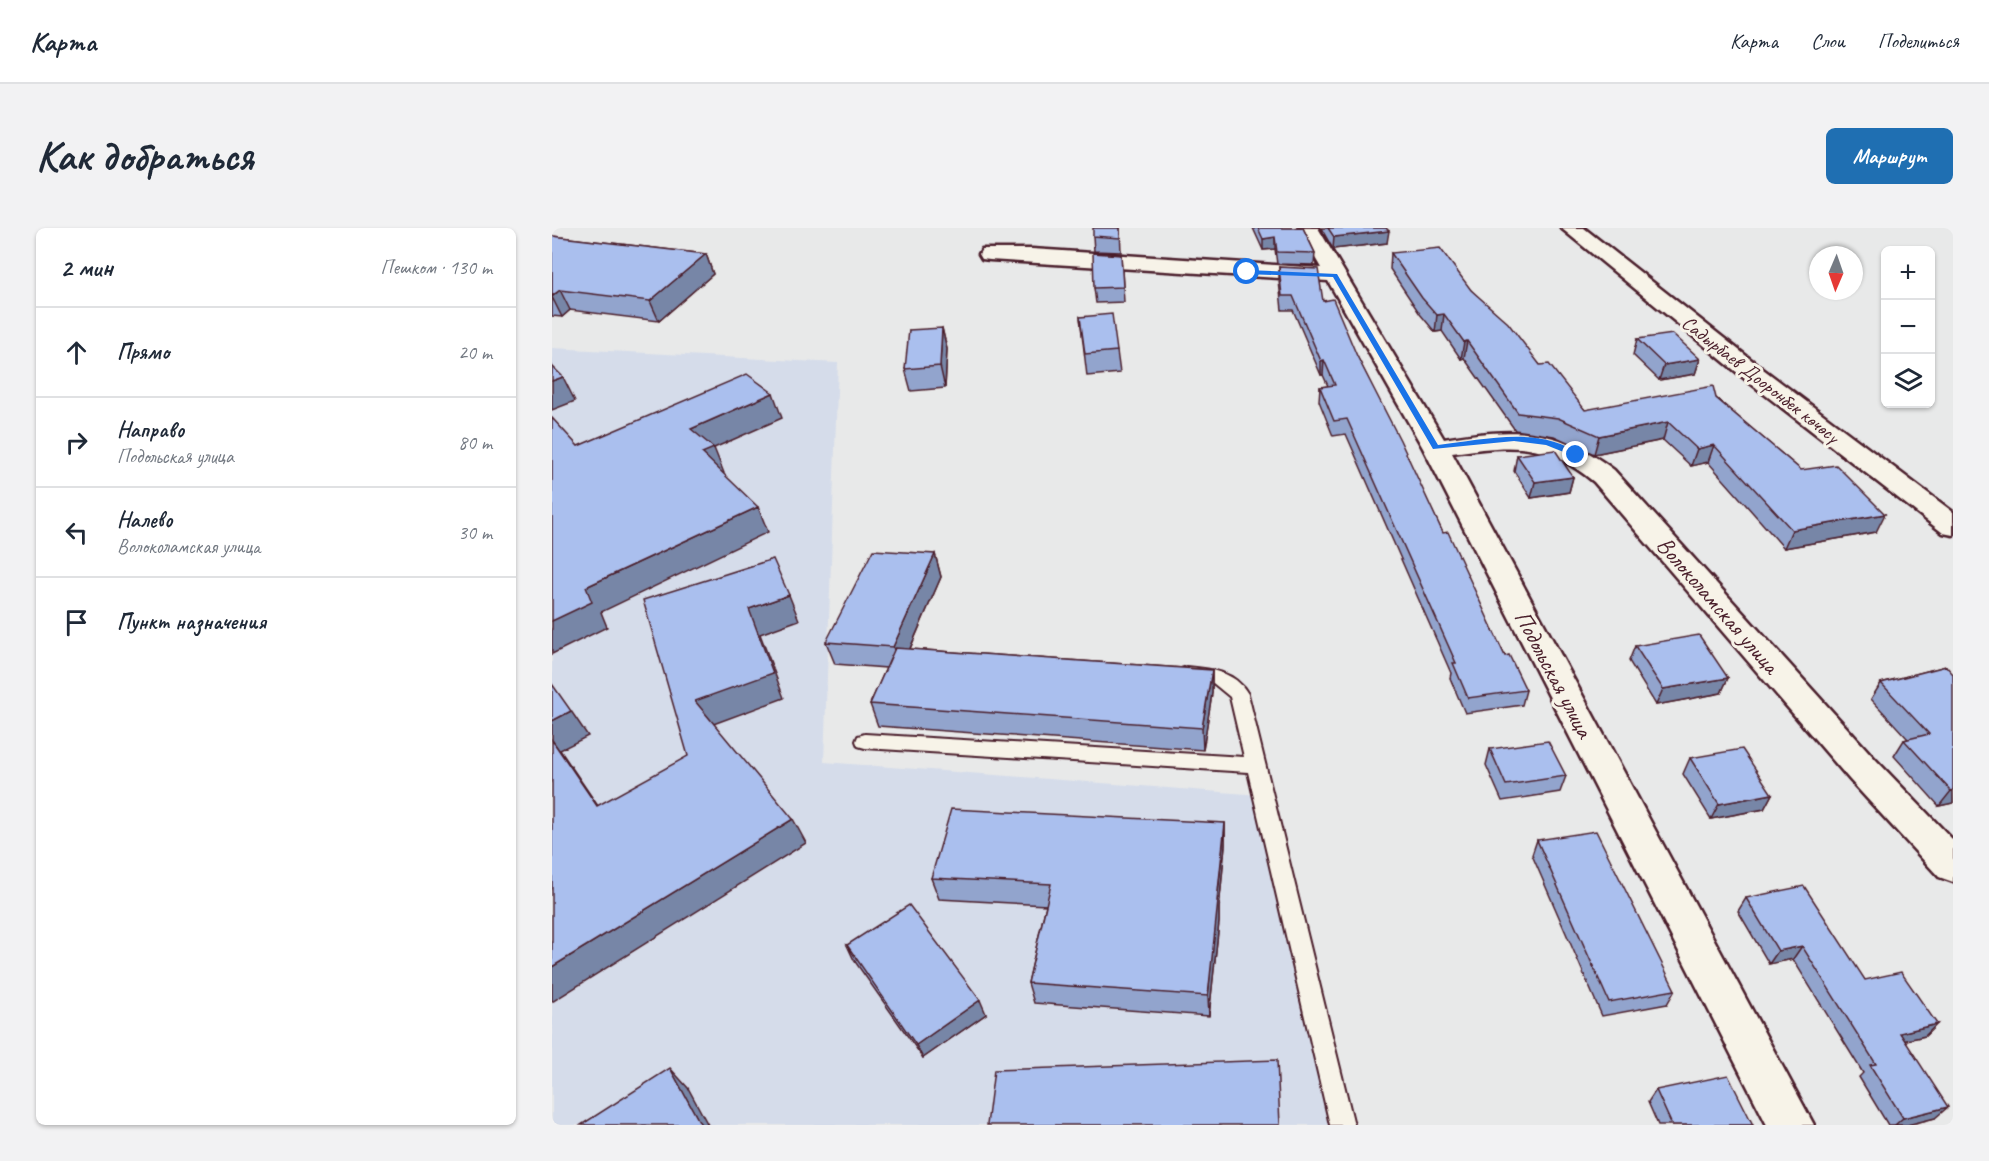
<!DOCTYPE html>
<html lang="ru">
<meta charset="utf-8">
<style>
body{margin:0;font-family:Caveat,sans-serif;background:#f2f2f3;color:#1f2937}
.controls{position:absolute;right:18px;top:18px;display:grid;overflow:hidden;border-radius:9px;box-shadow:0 2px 4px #0004}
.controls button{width:54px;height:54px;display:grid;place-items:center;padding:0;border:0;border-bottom:2px solid #e0e1e3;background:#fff;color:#1f2937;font:30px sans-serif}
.compass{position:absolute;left:1257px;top:18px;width:54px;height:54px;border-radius:50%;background:#fff;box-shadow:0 2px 4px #0004;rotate:182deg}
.stop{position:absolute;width:18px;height:18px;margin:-14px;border:4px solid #1a73e8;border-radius:50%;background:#fff}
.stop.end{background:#1a73e8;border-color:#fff;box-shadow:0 2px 6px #0008}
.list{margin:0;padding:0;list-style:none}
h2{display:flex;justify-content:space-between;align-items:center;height:78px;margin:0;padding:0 24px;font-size:26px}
h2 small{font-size:20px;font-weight:400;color:#747a83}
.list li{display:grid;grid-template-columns:39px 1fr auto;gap:18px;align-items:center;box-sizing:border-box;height:90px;padding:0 24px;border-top:2px solid #e0e1e3}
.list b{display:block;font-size:22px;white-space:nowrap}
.list p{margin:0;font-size:20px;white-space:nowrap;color:#747a83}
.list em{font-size:20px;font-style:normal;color:#747a83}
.icon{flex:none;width:33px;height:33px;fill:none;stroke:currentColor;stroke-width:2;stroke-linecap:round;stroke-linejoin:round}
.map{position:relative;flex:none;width:1401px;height:897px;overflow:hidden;border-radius:9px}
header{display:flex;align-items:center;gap:36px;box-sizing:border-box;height:84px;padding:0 30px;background:#fff;border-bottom:2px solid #e0e1e3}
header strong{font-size:28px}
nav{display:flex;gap:33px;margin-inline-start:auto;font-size:21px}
.intro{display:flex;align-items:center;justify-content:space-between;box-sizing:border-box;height:144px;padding:0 36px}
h1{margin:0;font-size:42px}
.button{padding:15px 27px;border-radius:9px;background:#1f6fb2;color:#fff;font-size:21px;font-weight:700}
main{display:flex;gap:36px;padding:0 36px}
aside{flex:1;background:#fff;border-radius:9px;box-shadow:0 2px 4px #0004}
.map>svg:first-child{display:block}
</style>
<header>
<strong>Карта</strong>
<nav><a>Карта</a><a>Слои</a><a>Поделиться</a></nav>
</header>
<div class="intro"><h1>Как добраться</h1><a class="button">Маршрут</a></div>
<main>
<aside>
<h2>2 мин<small>Пешком · 130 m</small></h2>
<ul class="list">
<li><svg class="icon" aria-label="ahead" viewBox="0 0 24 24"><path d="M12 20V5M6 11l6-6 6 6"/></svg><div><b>Прямо</b></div><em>20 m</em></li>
<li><svg class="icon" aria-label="right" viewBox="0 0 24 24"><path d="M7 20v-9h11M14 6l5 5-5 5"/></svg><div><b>Направо</b><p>Подольская улица</p></div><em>80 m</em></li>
<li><svg class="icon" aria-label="left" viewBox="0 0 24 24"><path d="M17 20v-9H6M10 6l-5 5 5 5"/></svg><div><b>Налево</b><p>Волоколамская улица</p></div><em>30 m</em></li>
<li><svg class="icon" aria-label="arrive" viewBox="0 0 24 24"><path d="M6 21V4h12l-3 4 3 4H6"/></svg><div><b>Пункт назначения</b></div></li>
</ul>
</aside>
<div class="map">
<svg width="1401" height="897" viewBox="0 0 1401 897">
<rect width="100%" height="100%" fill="#e8e9e9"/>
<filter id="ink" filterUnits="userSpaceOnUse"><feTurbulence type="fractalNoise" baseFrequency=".0167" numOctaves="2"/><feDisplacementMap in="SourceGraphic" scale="12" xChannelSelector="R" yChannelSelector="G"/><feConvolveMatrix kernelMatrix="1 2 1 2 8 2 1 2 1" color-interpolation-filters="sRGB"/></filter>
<g filter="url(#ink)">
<polygon fill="#d5dcea" points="0,120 286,135 272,534 708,567 778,897 0,897"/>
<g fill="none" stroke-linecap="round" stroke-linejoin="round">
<defs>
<path id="service" d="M635,439C658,441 683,443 696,466L802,897H778L696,544L313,520L306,518L304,513L306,508L313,506L692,529L678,469L661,455L629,451L626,446L629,441Z"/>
<path id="minor" d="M746,0H766L892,211C959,200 1006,198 1062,242L1324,532L1401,612V654L1387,649L1298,552L1042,254C993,213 961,216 900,225L1262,897H1215L871,220L776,53L438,32L430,31L427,26L430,21H480L769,40Z"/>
<polygon id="secondary" points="1009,0 1032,0 1211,141 1401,284 1401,307 1391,305 1193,151"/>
</defs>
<use href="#service" stroke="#4a1f2b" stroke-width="4"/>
<use href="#minor" stroke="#4a1f2b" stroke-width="5"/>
<use href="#secondary" stroke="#4a1f2b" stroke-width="5"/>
<use href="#service" fill="#f7f3e8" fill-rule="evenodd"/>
<use href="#minor" fill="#f7f3e8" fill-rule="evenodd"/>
<use href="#secondary" fill="#f7f3e8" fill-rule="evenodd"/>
</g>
<g fill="#92a4cd" stroke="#4a1f2b" stroke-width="1.5">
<polygon points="568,0 569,24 542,23 541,8"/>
<polygon points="701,0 751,0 763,25 762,37 725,36 723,21 711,22"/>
<polygon points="769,0 834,0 835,15 781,21"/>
<polygon points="0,8 154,26 161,46 107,93 18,82 10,89 0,88"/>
<polygon points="839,25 919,62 988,137 1033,182 1164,170 1249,242 1324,304 1232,320 1156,234 1139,238 1111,212 1042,226 1002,208 963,202 912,130 909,131 890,103 883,104 868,86 838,41"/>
<polygon points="569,27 572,74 544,75 542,60"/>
<polygon points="727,39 771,73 805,128 891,305 953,428 974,462 970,477 913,485 898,450 899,445 794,206 781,208 767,173 768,159 776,158 771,147 769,147 741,82 730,82 727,53"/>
<polygon points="528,89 565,123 568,145 535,148"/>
<polygon points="390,100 395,121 393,160 359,163 353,141"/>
<polygon points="1085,111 1148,131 1143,146 1107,152 1081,127"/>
<polygon points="965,227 1021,249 1017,264 979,270 962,243"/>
<polygon points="383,326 389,349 358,421 660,442 660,465 651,522 326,498 318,476 334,440 283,436 274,414"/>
<polygon points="1083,418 1176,450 1169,465 1104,477 1077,433"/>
<polygon points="1394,438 1401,575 1387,578 1342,528 1352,512 1356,511 1319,471 1329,455"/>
<polygon points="938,521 1014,548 1008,564 950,573 934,537"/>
<polygon points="1138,530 1220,566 1212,581 1159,591 1131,546"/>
<polygon points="673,595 673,617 667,681 667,694 657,788 482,775 476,755 494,677 387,671 379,650"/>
<polygon points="985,612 1123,762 1115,776 1050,788 980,627"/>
<polygon points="1194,670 1313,752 1385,796 1373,808 1353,812 1383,890 1355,897 1336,897 1307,849 1311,845 1241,731 1217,736 1186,683"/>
<polygon points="295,717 434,786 371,830 302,732"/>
<polygon points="1104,862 1201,897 1106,897 1096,874"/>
</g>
<g fill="#7786a7" stroke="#4a1f2b" stroke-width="1.5">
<polygon points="837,3 835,15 781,21 782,9"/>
<polygon points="723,9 723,21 711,22 711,11"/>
<polygon points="154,26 161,46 107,93 98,73"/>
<polygon points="8,62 18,82 10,89 0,69"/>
<polygon points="892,86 890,103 883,104 885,87"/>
<polygon points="390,100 395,121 393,160 388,138"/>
<polygon points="915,113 912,130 909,131 912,114"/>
<polygon points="1148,131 1143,146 1107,152 1112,137"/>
<polygon points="772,132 771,147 769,147 769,133"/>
<polygon points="11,149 23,173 0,182 0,153"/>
<polygon points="221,165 230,190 162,220 172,245 161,250 139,201"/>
<polygon points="1116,194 1111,212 1042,226 1047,208"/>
<polygon points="1162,217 1156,234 1139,238 1145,221"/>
<polygon points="1021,249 1017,264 979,270 983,254"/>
<polygon points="206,279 216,304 49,384 55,399 0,426 0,393 34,359"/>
<polygon points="1333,286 1324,304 1232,320 1240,302"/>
<polygon points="383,326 389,349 349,441 341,419"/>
<polygon points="237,367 247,392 208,406 232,470 156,498 143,473 197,381"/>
<polygon points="660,442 660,465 651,522 650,500"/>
<polygon points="1176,450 1169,465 1104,477 1111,461"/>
<polygon points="19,483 36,508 8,522 63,603 0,512 0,493"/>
<polygon points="1401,562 1401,575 1387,578 1399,563"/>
<polygon points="1220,566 1212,581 1159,591 1167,576"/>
<polygon points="241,591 254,615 0,774 0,739"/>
<polygon points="673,595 673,617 667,681 667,694 657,788 656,768"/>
<polygon points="1250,718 1241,731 1217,736 1226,723"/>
<polygon points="428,772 434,786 371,830 364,817"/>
<polygon points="1385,796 1373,808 1336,816 1348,805"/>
<polygon points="118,840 136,860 156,897 149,897"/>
<polygon points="1396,879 1383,890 1355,897 1343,897 1351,890"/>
</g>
<g fill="#aabfee" stroke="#4a1f2b" stroke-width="1.5">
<polygon points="541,0 568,0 568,10 541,8"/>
<polygon points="706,0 751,0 763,25 725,24 723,9 711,11"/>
<polygon points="776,0 834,0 837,3 782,9"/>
<polygon points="0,8 154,26 98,73 8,62 0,68"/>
<polygon points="888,20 919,62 956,95 988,137 997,136 1033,182 1161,158 1164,170 1249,242 1284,237 1333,286 1240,302 1162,217 1145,221 1116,194 1047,208 1006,190 966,185 915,113 912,114 892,86 885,87 870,70 839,25"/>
<polygon points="541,25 569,27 571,59 542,60"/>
<polygon points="727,39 766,41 771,73 781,71 805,128 848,212 891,305 896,304 953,428 957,427 974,462 916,470 901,435 904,435 795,191 782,193 768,159 783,157 772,132 769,133 741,68 730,68"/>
<polygon points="560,86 565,123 533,126 528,89"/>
<polygon points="390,100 388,138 353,141 357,102"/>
<polygon points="1121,106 1148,131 1112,137 1085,111"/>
<polygon points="0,138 11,149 0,153"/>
<polygon points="195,146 221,165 139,201 162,220 150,225 206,279 34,359 40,374 0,393 0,190 26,218"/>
<polygon points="1003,222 1021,249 983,254 965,227"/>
<polygon points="321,322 383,326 341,419 274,414"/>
<polygon points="221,331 237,367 197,381 221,445 143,473 241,591 0,739 0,512 45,578 136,528 91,372"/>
<polygon points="1147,407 1176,450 1111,461 1083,418"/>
<polygon points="343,420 660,442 650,500 318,476"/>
<polygon points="1394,438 1401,446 1401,562 1399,563 1352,512 1377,506 1329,455"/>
<polygon points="0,456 19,483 0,493"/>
<polygon points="996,513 1014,548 954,557 938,521"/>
<polygon points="1190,521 1220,566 1167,576 1138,530"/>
<polygon points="399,581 673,595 665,673 666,673 656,768 476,755 499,656 379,650"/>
<polygon points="1044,603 1123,762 1057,774 985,612"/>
<polygon points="1252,658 1313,752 1349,744 1385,796 1348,805 1396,879 1351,890 1318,837 1324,836 1250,718 1226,723 1194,670"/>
<polygon points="357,677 428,772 364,817 295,717"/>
<polygon points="725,832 728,897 435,897 442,842"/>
<polygon points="118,840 149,897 29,897"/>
<polygon points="1176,847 1201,897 1120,897 1104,862"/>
</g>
</g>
<path fill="#1a73e8" d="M695,42L785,46L886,217C931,212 989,197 1028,227L1024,229L994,217L962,213L881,221L781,49L693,46Z"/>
<g text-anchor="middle" stroke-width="6" stroke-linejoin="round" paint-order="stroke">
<g font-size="20" fill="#4a1f2b" stroke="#f7f3e8">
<text transform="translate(1209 151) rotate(38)" y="7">Садырбаев Дооронбек көчөсү</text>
</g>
<g font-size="24" fill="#4a1f2b" stroke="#f7f3e8">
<text transform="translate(1166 377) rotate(49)" y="8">Волоколамская улица</text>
<text transform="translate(1002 446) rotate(62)" y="8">Подольская улица</text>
</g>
</g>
</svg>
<div class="controls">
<button>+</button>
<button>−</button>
<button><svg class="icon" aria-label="layers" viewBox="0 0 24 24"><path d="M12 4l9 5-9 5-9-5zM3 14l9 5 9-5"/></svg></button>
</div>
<svg class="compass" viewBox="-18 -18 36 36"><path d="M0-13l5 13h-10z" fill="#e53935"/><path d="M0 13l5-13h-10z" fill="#747a83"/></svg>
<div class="stop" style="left:695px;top:44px"></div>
<div class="stop end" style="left:1024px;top:227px"></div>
</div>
</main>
